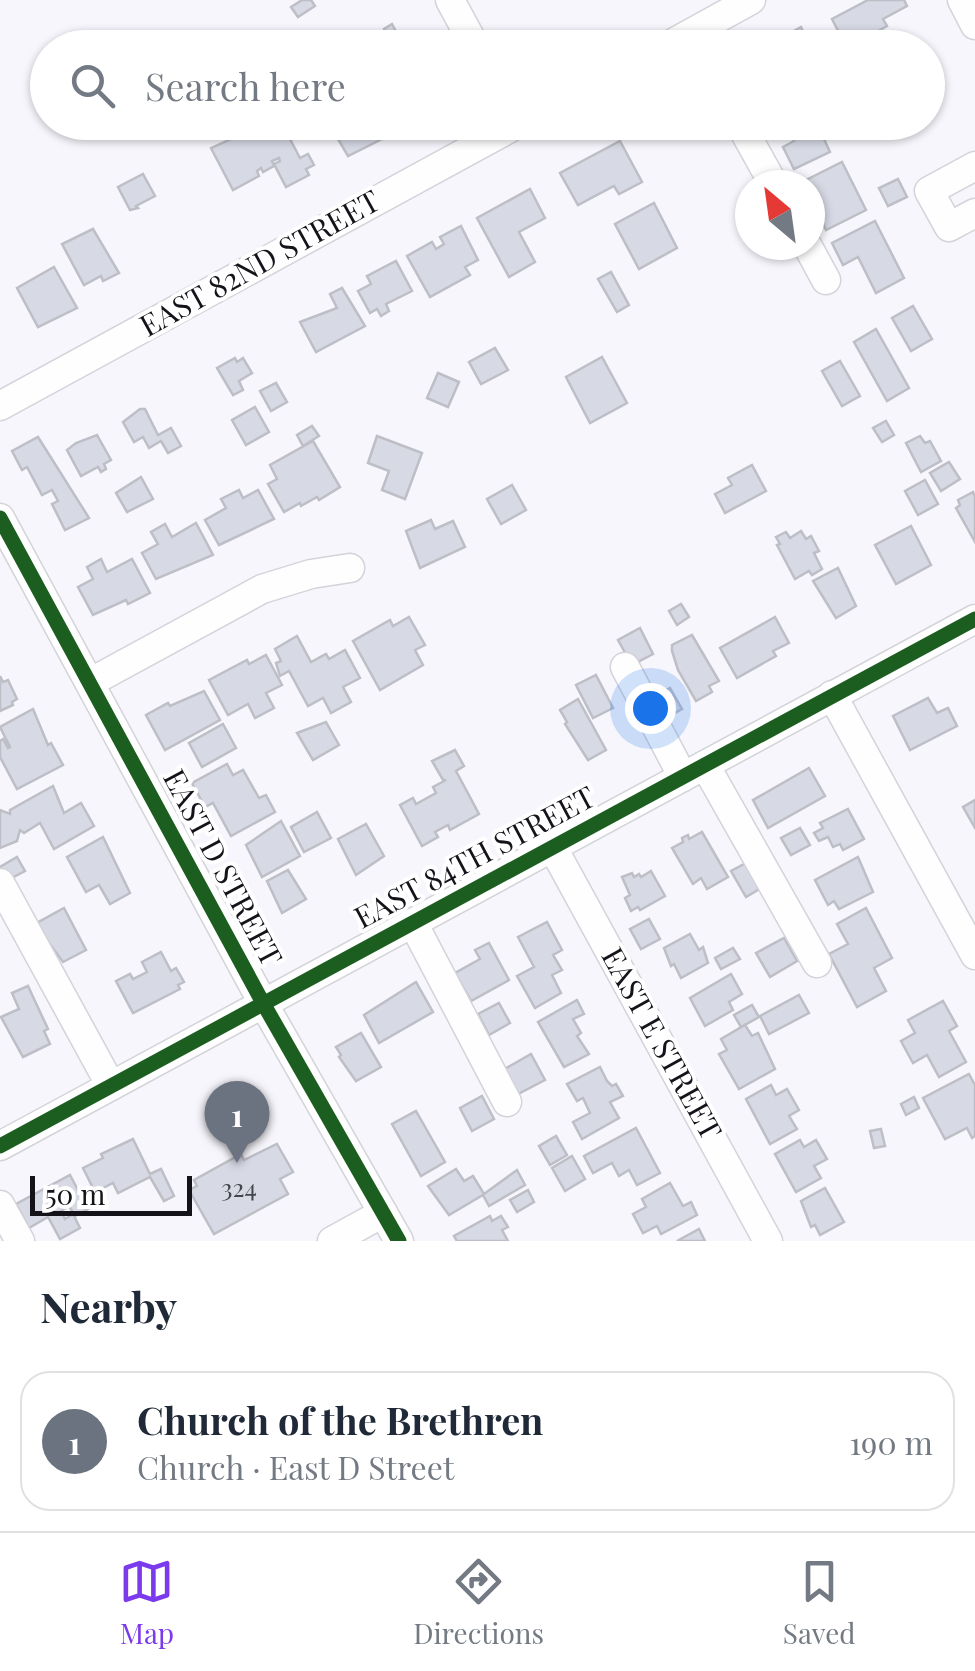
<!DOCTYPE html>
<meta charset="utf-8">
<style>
body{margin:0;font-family:"Playfair Display",serif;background:#f2f2f3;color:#1f2937}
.compass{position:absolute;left:735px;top:170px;width:90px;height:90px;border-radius:50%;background:#fff;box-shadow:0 2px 8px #0004;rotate:331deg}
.scale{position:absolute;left:30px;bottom:25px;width:162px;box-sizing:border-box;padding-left:10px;border:5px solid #14131a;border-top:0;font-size:28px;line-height:35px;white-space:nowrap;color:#14131a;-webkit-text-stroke:8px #fff;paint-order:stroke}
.you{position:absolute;left:650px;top:708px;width:35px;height:35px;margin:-25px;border:8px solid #fff;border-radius:50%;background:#1a73e8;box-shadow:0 0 0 15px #1a73e833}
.badge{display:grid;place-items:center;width:65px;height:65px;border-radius:50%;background:#7c3aed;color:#fff;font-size:32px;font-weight:700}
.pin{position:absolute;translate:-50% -82px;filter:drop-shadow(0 2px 5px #0008)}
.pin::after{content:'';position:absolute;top:52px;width:35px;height:30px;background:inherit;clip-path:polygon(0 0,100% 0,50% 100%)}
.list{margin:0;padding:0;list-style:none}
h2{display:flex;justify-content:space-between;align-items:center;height:130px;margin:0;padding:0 40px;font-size:42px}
h2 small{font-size:32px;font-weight:400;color:#747a83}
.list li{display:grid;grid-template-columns:65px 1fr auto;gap:30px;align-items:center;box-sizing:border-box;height:140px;margin:0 20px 20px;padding:0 20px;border:2px solid #e0e1e3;border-radius:30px}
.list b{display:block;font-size:38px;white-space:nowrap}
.list p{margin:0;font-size:32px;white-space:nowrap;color:#747a83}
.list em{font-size:32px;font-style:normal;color:#747a83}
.icon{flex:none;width:55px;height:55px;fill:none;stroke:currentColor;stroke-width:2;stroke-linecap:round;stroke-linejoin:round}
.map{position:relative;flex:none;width:975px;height:1241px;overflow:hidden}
.search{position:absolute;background:#fff;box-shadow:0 2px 8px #0004;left:30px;right:30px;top:30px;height:110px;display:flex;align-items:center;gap:25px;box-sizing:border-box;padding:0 35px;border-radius:55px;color:#747a83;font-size:38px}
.sheet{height:290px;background:#fff}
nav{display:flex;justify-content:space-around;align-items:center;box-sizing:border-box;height:140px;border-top:2px solid #e0e1e3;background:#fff;font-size:28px;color:#747a83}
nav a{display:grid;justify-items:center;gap:5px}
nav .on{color:#7c3aed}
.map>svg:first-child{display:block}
</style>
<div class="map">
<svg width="975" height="1241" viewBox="0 0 975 1241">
<rect width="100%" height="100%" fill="#f7f6fc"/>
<g fill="#d7d9e5" stroke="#bebfc6" stroke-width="2.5">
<polygon points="302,0 311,0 315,6 298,17 291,7"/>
<polygon points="868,0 904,0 907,6 883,19 887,26 871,35 878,48 847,48 832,19"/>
<polygon points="392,24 404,46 402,48 394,48 384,29"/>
<polygon points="801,27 808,41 815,37 819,45 764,48"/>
<polygon points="381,32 390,48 375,48 370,38"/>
<polygon points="269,122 281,122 300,158 308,154 314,165 306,169 309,175 286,187 274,164 280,161 279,158 272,161 274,166 263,172 261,168 257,171 259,176 233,190 211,148"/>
<polygon points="328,122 373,122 382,139 348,156"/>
<polygon points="771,122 819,122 817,124 830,152 794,169 783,147 794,141 788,129 777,135"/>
<polygon points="620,141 642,182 619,194 614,186 578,205 560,173"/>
<polygon points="842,162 866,210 826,230 810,197 810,185 802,182"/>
<polygon points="143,174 155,196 136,206 138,208 130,210 118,187"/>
<polygon points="898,179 907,197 888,206 879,188"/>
<polygon points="530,189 545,218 519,232 535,262 509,277 477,218"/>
<polygon points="654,203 677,248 639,269 615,224"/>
<polygon points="875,221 904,278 876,293 858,257 843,265 832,243"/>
<polygon points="461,226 478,260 465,267 470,275 430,297 407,256 432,242 436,249 444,244 440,237"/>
<polygon points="93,229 119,273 103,281 101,276 84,285 62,244"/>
<polygon points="396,261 412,291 386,304 389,311 381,316 377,309 370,313 358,291 371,284 367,276"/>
<polygon points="54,267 77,308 38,327 17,288"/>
<polygon points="611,272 629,305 617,312 598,279"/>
<polygon points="342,288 365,326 316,352 300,322 337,308 330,294"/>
<polygon points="913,306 932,339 911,351 892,318"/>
<polygon points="876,329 909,388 887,401 854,342"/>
<polygon points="495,348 508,370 481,384 469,362"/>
<polygon points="602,357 627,403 590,423 566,377"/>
<polygon points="235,358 237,362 243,358 252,373 239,381 243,390 233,395 217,368"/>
<polygon points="840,361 860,396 842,406 822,371"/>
<polygon points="438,373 459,382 448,407 427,398"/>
<polygon points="276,383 287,402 271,411 260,391"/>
<polygon points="255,407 269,432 246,445 232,420"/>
<polygon points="140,409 145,409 158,435 171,428 181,446 168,453 161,441 149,448 143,437 134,442 123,422"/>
<polygon points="886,421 894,435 882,442 873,428"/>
<polygon points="312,426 319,436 303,446 297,435"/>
<polygon points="97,435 111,460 104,464 106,469 101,472 98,467 81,476 67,450 76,443"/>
<polygon points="377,436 422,453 405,499 382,490 389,471 368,463"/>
<polygon points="920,436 925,443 930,441 941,461 921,472 906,443"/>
<polygon points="38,437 89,518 65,530 52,504 58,501 52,490 42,495 27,467 22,470 12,451"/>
<polygon points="313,441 340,487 319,500 317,497 301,506 300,503 284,512 268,484 277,479 270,465"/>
<polygon points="949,462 960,479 941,491 930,473"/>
<polygon points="752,465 766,491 725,513 715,494 732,485 728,478"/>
<polygon points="141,477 153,499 127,512 116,493"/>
<polygon points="925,480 938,504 918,515 905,491"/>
<polygon points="512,485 526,510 501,524 487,499"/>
<polygon points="239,490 243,498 258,490 274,519 219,545 205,520 226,508 221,499"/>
<polygon points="973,492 975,497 975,542 956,508 960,505 958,500"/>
<polygon points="431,520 435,529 453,521 465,547 420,568 406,531"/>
<polygon points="196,523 213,555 156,579 142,553 158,544 151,532 165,524 172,537"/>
<polygon points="911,526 931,565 896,584 875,545"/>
<polygon points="801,531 806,539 811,536 819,551 814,553 822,569 812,575 809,571 795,579 777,545 780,544 776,537 786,532 790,538"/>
<polygon points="101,559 107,572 132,559 150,593 128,604 126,600 93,615 78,587 93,579 87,567"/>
<polygon points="838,568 856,606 836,618 813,581"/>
<polygon points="681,604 689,617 677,625 669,611"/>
<polygon points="409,617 425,645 415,650 423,665 380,690 353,641 390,620 393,626"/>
<polygon points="775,617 789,643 773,651 776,656 737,678 720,648"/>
<polygon points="640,628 653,654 632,665 618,640"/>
<polygon points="692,635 719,681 709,686 712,692 696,701 678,670 672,651 672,645"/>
<polygon points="297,636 311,662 326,654 329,659 345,650 360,678 343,687 351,702 331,713 323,698 308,706 289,671 280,676 276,663 281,661 275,649"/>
<polygon points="266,655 282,685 266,693 274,708 255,718 248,704 228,715 209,680 247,660 249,664"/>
<polygon points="596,675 613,708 593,718 576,685"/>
<polygon points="0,676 3,682 8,680 17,699 12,702 13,705 0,711"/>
<polygon points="670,688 682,709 659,722 647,700"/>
<polygon points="204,691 220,720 165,750 146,715 168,703 170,706"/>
<polygon points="928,698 937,713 948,708 957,726 910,750 893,716"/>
<polygon points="578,699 606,750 588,760 565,724 567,722 560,710"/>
<polygon points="33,709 48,745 51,743 63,765 17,789 0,757 0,741 3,739 8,748 10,747 0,727"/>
<polygon points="326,722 339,745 313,760 297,733"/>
<polygon points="223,724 236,748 202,767 189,743"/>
<polygon points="455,750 464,766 456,771 479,814 450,830 448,825 435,832 438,837 422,846 400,805 413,798 416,804 436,793 433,787 446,780 443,780 432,761"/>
<polygon points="227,764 233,775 243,770 259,798 266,795 275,812 231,836 213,803 205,807 192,783"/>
<polygon points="809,768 825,796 768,828 753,800"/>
<polygon points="53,786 64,813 81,803 94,826 54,849 40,823 24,833 20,830 17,841 0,848 0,810 10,814 10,810"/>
<polygon points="975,800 975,828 963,807"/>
<polygon points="848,809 864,839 843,850 840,844 833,847 828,837 819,841 814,833 823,828 820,823"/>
<polygon points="317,812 331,838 304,852 291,827"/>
<polygon points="281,821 300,856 262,877 246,845"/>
<polygon points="366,824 384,856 356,875 338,839"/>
<polygon points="800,828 810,845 791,855 781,838"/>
<polygon points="702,832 728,877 707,889 701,878 693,884 672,848 683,842 682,838 688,835 689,839"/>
<polygon points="103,837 130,893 110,904 99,885 86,892 67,857"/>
<polygon points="17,857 25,871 4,882 0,867"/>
<polygon points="858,857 873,892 839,909 834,901 828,905 815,880"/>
<polygon points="748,862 763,887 746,897 731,871"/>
<polygon points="288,870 306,899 282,913 267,881"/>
<polygon points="651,871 665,896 640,910 638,907 631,911 625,898 630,895 622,877 632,873 634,877 639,874 641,877"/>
<polygon points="64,908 86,950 63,962 35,924"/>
<polygon points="866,908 892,958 874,968 886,991 857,1007 829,954 848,944 837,924"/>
<polygon points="649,919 660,939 641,949 630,929"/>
<polygon points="547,922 562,950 553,955 562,970 552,975 561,993 535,1008 517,976 534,967 518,937"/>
<polygon points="690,934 699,950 703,947 708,963 681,978 674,964 671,966 664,948"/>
<polygon points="784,938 797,961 770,977 756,953"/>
<polygon points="489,943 509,980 471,1001 455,973 480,959 475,950"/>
<polygon points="733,948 740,959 721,969 715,958"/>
<polygon points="161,952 171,971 176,968 184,982 178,985 180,989 133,1013 116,981 130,974 133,979 147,972 142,962"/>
<polygon points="731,974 742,994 729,1002 733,1010 705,1026 690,998"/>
<polygon points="416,982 433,1012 379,1043 364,1015"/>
<polygon points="28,986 48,1029 44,1031 50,1044 23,1057 1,1017 19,1009 12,993"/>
<polygon points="799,995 809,1013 769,1034 760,1016"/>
<polygon points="577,1000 584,1014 573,1019 581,1033 577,1036 589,1054 564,1067 538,1022"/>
<polygon points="943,1001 957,1026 949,1031 966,1062 939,1077 927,1055 913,1063 901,1041 915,1033 908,1020"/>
<polygon points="499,1003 510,1023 489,1035 478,1014"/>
<polygon points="752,1005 759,1017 741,1027 734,1015"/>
<polygon points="745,1025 752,1036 758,1033 775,1069 739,1089 719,1054 727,1050 721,1039"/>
<polygon points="361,1033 381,1067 356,1081 339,1057 341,1055 336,1047"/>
<polygon points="531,1054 545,1080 516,1095 503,1070"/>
<polygon points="600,1067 607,1081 612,1086 616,1084 623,1096 610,1102 619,1118 582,1139 573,1122 590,1113 583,1098 577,1101 567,1084"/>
<polygon points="969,1074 975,1085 975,1136 972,1138 967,1128 945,1139 923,1098"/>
<polygon points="771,1085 776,1095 787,1089 799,1110 789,1116 797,1129 770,1144 746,1099"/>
<polygon points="482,1096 494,1119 472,1131 460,1108"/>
<polygon points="914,1097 919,1108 906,1115 901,1104"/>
<polygon points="416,1111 445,1162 421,1176 392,1124"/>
<polygon points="636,1128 660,1173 637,1185 629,1170 619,1176 612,1163 593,1173 584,1156"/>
<polygon points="881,1129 885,1146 874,1148 870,1131"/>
<polygon points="556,1136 567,1155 550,1165 539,1146"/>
<polygon points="133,1139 150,1174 161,1169 174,1196 164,1201 150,1177 118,1193 113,1183 95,1192 83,1168 103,1158 101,1154"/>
<polygon points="800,1140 804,1147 816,1140 827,1159 814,1166 821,1178 796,1192 775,1154"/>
<polygon points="277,1144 293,1172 280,1179 288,1194 214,1234 189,1190 197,1186 194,1180 241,1154 244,1160"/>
<polygon points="572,1156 585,1179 565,1191 552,1168"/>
<polygon points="456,1169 464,1181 473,1176 484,1194 517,1170 525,1185 489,1206 483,1195 449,1215 428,1186"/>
<polygon points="70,1175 88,1209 75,1216 69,1206 61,1211 65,1219 73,1214 80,1228 60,1239 48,1217 29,1228 16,1204"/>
<polygon points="670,1183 683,1206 691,1202 697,1215 661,1234 657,1226 643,1233 633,1214 646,1207 642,1199"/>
<polygon points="825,1188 844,1222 820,1235 815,1225 811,1227 801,1201"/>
<polygon points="528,1190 534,1202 517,1212 510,1200"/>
<polygon points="490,1216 492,1221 501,1216 508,1227 502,1230 508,1241 457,1241 454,1236"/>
<polygon points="699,1229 705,1241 677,1241"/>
</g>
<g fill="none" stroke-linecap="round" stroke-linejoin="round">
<defs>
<g id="minor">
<polyline points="450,0 476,48"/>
<polyline points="962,0 975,25"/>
<polyline points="664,48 751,0"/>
<polyline points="739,122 774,185"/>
<polyline points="975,166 929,191 949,227 975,213"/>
<polyline points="807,245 826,280"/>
<polyline points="0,406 521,122"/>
<polyline points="0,518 263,1003 399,1241"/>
<polyline points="625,667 683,777"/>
<polyline points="91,682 262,589 311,574 350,568"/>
<polyline points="832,695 975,955"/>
<polyline points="705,765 817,963"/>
<polyline points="553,848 768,1241"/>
<polyline points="0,883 111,1086"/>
<polyline points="413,923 507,1102"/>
<polyline points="0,1146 975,619"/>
<polyline points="0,1205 20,1241"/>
<polyline points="332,1241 383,1213"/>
</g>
</defs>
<use href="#minor" stroke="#d4d3da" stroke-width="31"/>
<use href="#minor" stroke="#fefeff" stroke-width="28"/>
<defs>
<g id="cycleway">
<polyline points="0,518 263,1003 399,1241"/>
<polyline points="0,1146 975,619"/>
</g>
</defs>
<use href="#cycleway" stroke="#fff" stroke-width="21"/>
<use href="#cycleway" stroke="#1b5e20" stroke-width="15"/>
</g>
<g text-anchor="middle" stroke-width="8" stroke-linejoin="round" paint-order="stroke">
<g font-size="25" fill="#45444d">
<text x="239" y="1197">324</text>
</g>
<g font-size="30" fill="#14131a" stroke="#fff">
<text transform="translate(260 264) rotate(-29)" y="10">EAST 82ND STREET</text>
<text transform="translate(475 858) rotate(-28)" y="10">EAST 84TH STREET</text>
<text transform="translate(222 868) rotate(62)" y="10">EAST D STREET</text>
<text transform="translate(661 1044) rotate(61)" y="10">EAST E STREET</text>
</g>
</g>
</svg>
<svg class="compass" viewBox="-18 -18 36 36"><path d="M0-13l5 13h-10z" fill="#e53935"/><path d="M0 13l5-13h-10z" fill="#747a83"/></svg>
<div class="scale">50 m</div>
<div class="you"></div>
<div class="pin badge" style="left:237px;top:1163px;background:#6b7280">1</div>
<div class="search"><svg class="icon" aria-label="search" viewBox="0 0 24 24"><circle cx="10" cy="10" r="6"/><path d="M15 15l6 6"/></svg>Search here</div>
</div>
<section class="sheet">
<h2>Nearby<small></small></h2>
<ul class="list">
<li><span class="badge" style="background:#6b7280">1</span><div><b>Church of the Brethren</b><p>Church · East D Street</p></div><em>190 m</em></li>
</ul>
</section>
<nav>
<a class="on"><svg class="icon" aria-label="map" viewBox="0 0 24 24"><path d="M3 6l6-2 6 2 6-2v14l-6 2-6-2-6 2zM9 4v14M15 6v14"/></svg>Map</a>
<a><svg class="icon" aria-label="directions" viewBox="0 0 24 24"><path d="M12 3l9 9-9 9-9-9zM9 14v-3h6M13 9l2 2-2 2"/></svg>Directions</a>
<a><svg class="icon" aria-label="saved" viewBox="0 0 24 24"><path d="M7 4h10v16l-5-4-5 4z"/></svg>Saved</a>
</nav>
